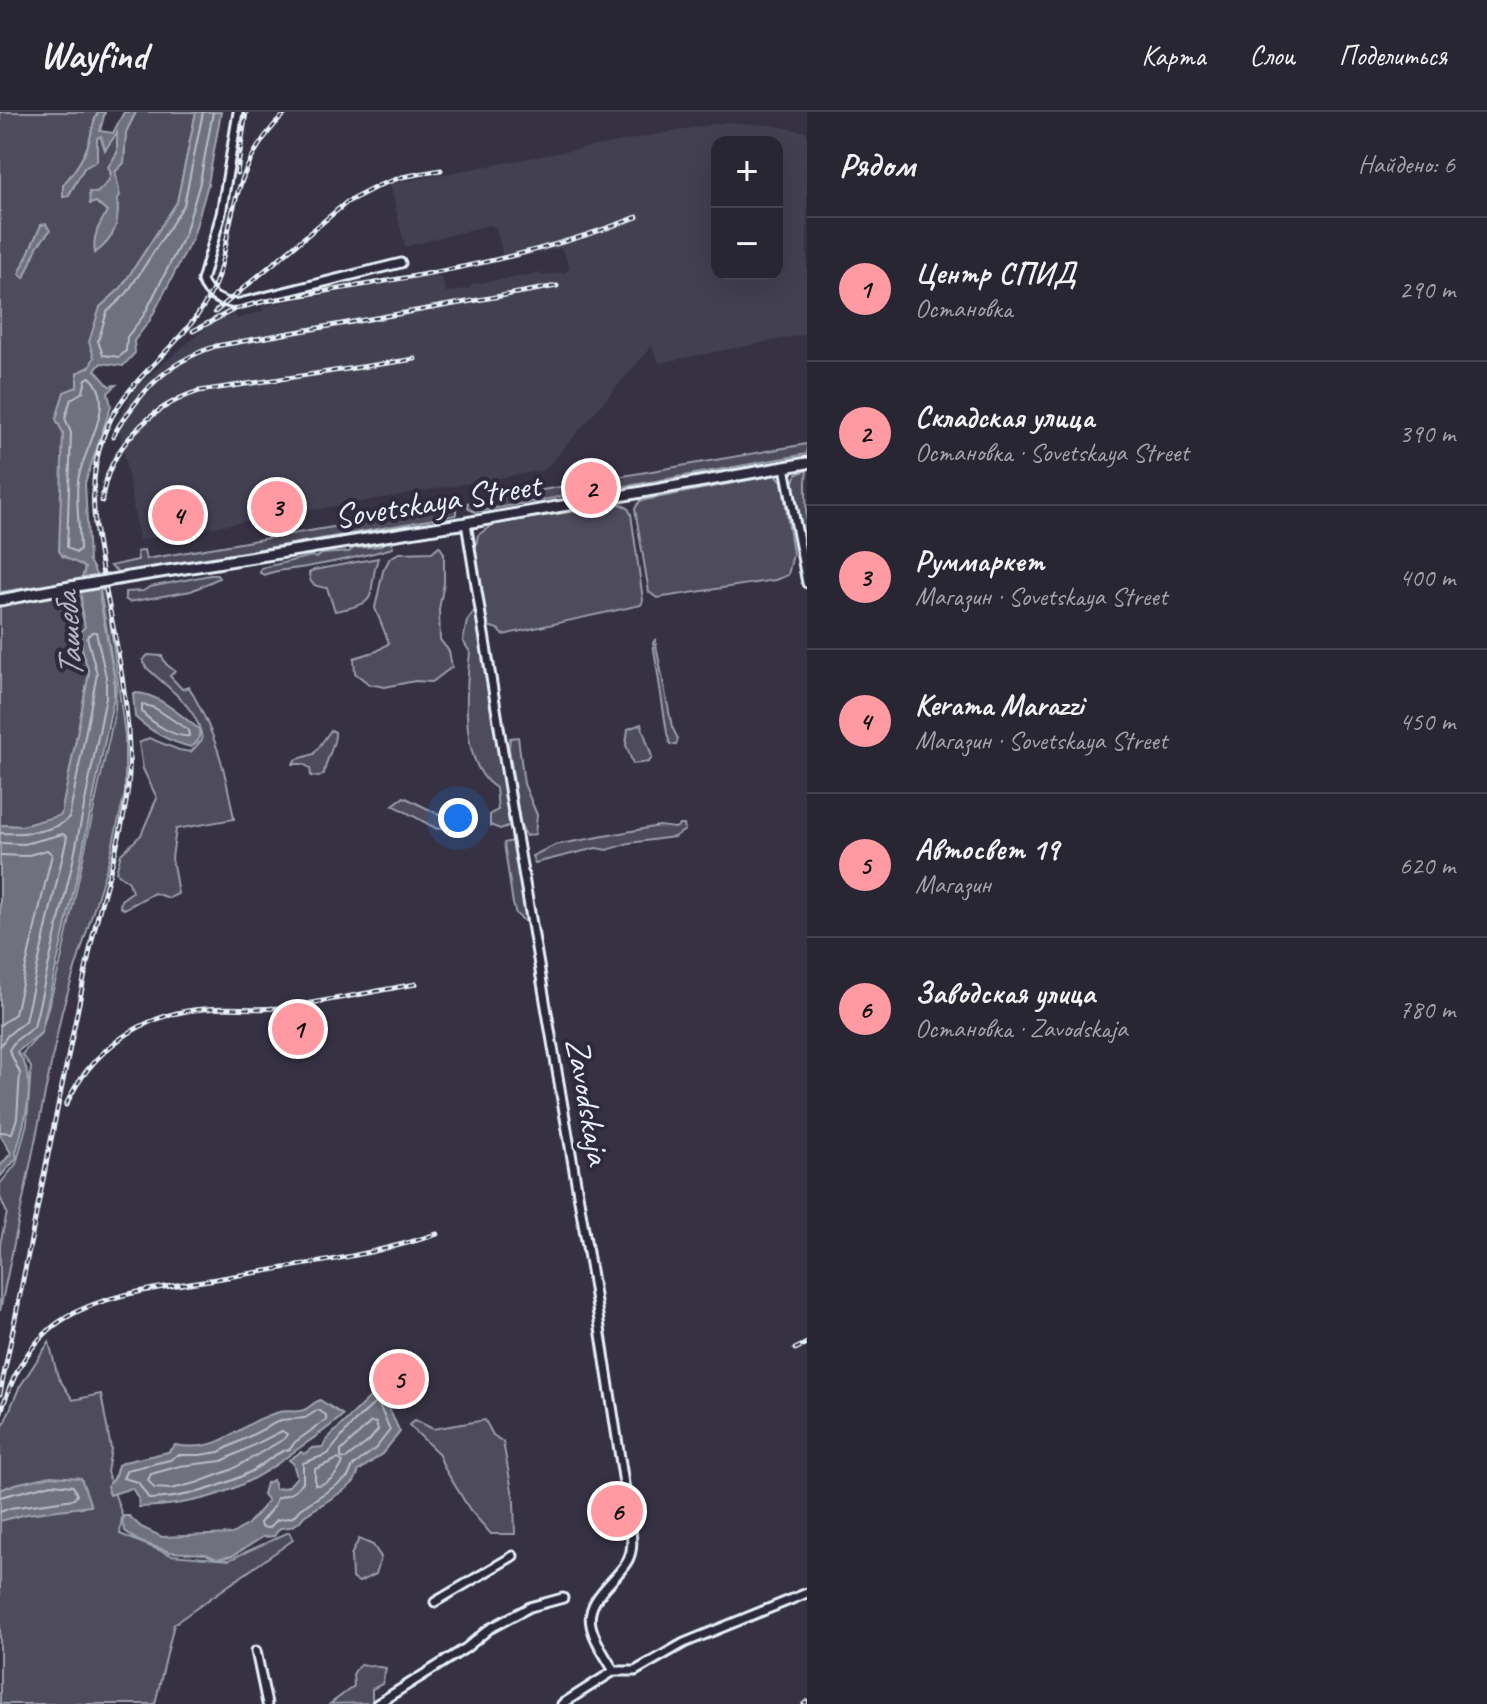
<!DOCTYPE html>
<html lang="ru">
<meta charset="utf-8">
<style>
body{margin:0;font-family:Caveat,sans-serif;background:#34323f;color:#f1f3f6}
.controls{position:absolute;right:24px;top:24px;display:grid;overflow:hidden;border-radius:16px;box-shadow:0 8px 32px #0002}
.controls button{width:72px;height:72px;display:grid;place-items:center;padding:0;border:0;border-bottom:2px solid #44434e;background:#282633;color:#f1f3f6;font:40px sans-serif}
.you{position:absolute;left:458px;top:706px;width:28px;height:28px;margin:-20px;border:6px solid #fff;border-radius:50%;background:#1a73e8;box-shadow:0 0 0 12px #1a73e833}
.badge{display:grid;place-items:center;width:52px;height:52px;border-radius:50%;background:#ff9aa2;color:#111;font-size:26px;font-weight:700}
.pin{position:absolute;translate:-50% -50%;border:4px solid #fff;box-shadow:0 2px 8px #0006}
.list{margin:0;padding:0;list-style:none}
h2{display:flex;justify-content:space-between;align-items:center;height:104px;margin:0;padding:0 32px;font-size:34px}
h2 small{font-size:26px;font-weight:400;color:#a5a5ac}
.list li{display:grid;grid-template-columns:52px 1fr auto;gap:24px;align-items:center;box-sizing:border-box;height:144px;padding:0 32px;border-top:2px solid #44434e}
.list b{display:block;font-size:30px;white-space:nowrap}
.list p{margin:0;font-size:26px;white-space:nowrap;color:#a5a5ac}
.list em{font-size:26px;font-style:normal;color:#a5a5ac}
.map{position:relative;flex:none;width:807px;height:1592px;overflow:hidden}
header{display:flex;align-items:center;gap:48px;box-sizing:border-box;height:112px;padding:0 40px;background:#282633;border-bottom:2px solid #44434e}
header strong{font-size:38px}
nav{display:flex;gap:44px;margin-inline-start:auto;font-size:28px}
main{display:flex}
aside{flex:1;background:#282633}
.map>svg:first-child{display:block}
</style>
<header>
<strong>Wayfind</strong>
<nav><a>Карта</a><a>Слои</a><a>Поделиться</a></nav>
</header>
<main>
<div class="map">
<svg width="807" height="1592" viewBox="0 0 807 1592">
<rect width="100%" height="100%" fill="#363244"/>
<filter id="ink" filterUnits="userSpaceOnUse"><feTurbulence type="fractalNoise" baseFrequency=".0125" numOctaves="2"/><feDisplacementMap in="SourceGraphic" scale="16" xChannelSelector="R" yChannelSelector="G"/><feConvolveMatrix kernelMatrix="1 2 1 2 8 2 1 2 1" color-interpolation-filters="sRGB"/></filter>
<g filter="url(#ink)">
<path fill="#433f51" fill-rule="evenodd" d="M725,10L771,13L807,20V222L659,251L652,234L545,358L139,428L124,340L126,336L121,332L120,316L115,313L136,275L210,212L235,202L237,207L263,199L262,194L424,165L441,164L446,180L469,177L472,172L541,161L542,164L565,160L570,156L561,136L504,149L496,116L489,113L405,135L390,72ZM717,30H777V162H717Z"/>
<g fill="#4d4b5c" stroke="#9a9eaa" stroke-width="2">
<path d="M0,0H98C93,9 93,16 90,26C86,44 75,59 63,73L64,84L69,83L84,56L97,26L100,24L105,37L117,20V41L109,55C114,67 105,74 97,81L90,80L96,90L107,100L97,118L118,101L117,86L119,78L115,59L124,51L126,20L136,0H196L177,90L121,176L100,195L94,245L90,255L77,261V275L63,321L62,444L78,450L85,456L82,467L0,480Z"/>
<polygon points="807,332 807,342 633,373 609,376 592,373 583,374 570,382 554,386 475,400 469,397 467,391"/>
<polygon points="807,358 806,370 807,452 793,372 797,362"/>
<polygon points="776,363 782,369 793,442 788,463 775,468 657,486 649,480 635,397 640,389"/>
<polygon points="620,392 628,396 631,402 643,488 641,493 503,523 498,517 488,514 475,438 478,423 494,412"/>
<polygon points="456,394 456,403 121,462 110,454 138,448 137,440 144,438 146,447"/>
<path d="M386,430L392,431L393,436C364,444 335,450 306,455C291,458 276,457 264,463L260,461L261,456L312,444L316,446L322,442L349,440L354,436L379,434Z"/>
<polygon points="439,434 444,441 444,471 439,497 440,528 449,539 452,555 432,570 415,569 385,575 369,572 355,561 354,546 377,539 389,531 375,496 383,459 390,446 399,441 432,440"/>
<path d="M378,446C365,486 384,490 335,499L327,476C315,474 310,474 309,461L314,458Z"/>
<polygon points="210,463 217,463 219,466 191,479 129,490 125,487 125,480 143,479 150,475"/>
<polygon points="100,478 106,478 125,624 125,681 109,748 62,899 0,1199 0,1132 7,1101 0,1085 0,1072 16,1052 27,1011 31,955 22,942 41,921 60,853 115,599 116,572"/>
<polygon points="82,480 81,496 85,515 78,521 89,561 61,704 22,714 0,713 0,494"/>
<path d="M475,498L511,713L500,717L490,713V702L498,698L496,676C459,653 466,578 470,540L463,529L467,509Z"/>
<polygon points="655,528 672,615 678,627 676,633 670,632 667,621 653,531"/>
<path d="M148,543L162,544L166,552L175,559L170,564L182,577L189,575C216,623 224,652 234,707L176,717L172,746L178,782L169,786L154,781L124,797L120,795L121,788L132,780L129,770L116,760L121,742L141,723L157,686L143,657L139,631L149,626L179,638L191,640L202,628C200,596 166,575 145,554L143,548Z"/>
<polygon points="641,612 652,645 649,650 633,652 626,633 628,617"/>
<path d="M331,618L335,620C337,630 325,648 324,662L319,665L311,664L310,656L303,652H293L295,648L314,642Z"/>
<polygon points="518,625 524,672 537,703 535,722 526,724 520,711 509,636 510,626"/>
<polygon points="404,685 448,707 449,715 437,717 393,693"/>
<polygon points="680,713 684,713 685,718 674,725 629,731 607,738 596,736 535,751 532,744 555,733 659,714 675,716"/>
<polygon points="513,729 529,801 529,813 516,802 513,792 504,731"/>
<polygon points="49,1230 58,1265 73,1288 101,1282 111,1337 107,1360 122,1403 120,1422 171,1443 229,1448 289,1420 293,1428 174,1512 155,1592 0,1592 0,1321 19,1276"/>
<polygon points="415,1308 433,1317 485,1308 493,1323 503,1330 514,1389 515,1422 491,1422 470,1398 445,1357 438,1341 409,1313"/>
<polygon points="359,1427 373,1433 381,1445 376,1462 359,1470 352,1466 351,1443"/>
<polygon points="360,1552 386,1556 382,1572 372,1577 372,1591 330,1592 354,1574 353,1562"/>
</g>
<g fill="#70717f" stroke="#a0a4af" stroke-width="2">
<path d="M98,0H105L100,19L113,21L124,0H136L126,20L124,51L115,60L120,84L117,87C120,110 115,127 95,141C92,125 99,113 107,100L96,90L90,92L89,80L97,81L108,70L111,61L108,55L117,41V21L105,38L101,24L97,26V49L84,56L68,84L63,85V73C75,59 86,44 90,26C93,16 93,9 98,0Z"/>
<path d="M196,0H221L208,72L193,125L150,208L134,229L135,241L123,254L101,251L95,258L109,274L116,273L108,281L111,294L85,371L89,449C97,461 101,473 100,488L114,564V585L80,751L41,921L17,940C40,966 24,1010 16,1041L17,1046L0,1065V1054L11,1041L0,1023V713L22,714L61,703L89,561L78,521L85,515C81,496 79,475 85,456C77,449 64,448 59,439L63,321L56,307L64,280L77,275V261L90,255L94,245L89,230L100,195L121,176L177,90Z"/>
<polygon points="46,112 50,119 38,133 24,166 19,162 41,113"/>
<path d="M133,581C156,579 181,604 199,617C200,626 199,630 191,635C171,630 150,619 135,605Z"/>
<path d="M376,1279L383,1284L400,1320L382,1342L359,1359L354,1370L346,1377L304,1404C298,1413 291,1416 280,1416L274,1424L263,1425L232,1444L217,1447L205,1442L170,1440L138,1429L125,1419L122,1410L124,1404H129L141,1415L162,1425L232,1422L248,1412L268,1389L263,1382L266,1371L273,1368L275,1377L288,1375L297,1365L293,1351L289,1348L301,1340L304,1342L312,1336L323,1335L327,1327Z"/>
<path d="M320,1288L343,1303C326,1319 307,1330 288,1344C240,1380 199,1393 139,1395L138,1386L132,1376L110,1383L107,1374L114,1367L118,1353L124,1350L168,1340L175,1333C224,1342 237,1311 279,1300C287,1298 297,1301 304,1298C311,1295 313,1290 320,1288Z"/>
<polygon points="51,1364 81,1366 91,1394 27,1402 0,1409 0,1378 15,1372"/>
</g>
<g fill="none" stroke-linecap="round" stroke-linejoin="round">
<g stroke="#b8bec8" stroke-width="2">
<polyline points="203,0 184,93 127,181 107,200 98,229 103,243 119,245 126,239 127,225 144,203 185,122 200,70 213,0"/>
<path d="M90,265C119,291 82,337 78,369C75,385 80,418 80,437L76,441L67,435L71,321L65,306L71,287L83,280L86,267Z"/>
<path d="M142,592L155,596L188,618L189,624C175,626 151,610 142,600Z"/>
<path d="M0,721C20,722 53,721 69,706L97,562L87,525L92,520H96L106,565V585L73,749L34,915L15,929L9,938L20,961L17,1006L12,1021L0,1020"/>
<polyline points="0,731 24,732 63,722 67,725 25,909 8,923 0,934"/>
<polyline points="0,743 25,744 47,738 52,742 15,902 0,913"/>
<polygon points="375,1291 379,1293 390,1318 376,1336 353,1354 348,1365 340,1371 300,1397 293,1405 277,1408 269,1416 261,1415 260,1411 274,1394 277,1386 292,1381 303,1370 303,1351 328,1342 352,1312"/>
<path d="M318,1298L326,1303V1308L295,1330L290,1337C277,1339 264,1352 252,1359C220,1376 186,1386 149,1387L138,1370L123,1366L127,1358L170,1348L177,1343H200L219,1340L281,1308L305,1306Z"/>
<polygon points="371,1310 376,1311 378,1318 369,1329 346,1347 341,1346 341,1339"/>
<polygon points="282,1319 287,1322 284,1327 231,1358 196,1371 171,1377 154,1376 148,1368 151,1362 180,1354 222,1349"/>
<path d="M338,1347L343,1350C339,1361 327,1374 315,1373V1357Z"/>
<polyline points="0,1385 52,1372 73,1374 77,1383 74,1387 10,1396 0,1400"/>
</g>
<defs>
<g id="minor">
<path d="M238,0L221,102L202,169C208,184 220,190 236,192L401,151"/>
<polyline points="785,355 807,471"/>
<path d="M466,411L511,689L592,1164L631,1417C632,1428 633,1438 628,1448C617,1469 585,1486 591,1513C594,1529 606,1545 614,1559"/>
<polyline points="435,1490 513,1444"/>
<polyline points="256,1539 267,1592"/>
<polyline points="377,1592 466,1536 489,1517 530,1495 563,1486"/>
<polyline points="562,1592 614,1559 635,1559 684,1531 807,1481"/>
</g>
<g id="major">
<polyline points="123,466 466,411 807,351"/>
<polyline points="0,488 59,477"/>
</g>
</defs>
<use href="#minor" stroke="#e8f1f8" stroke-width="13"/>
<use href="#major" stroke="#e8f1f8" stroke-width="15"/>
<use href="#minor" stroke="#2f2a3d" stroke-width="7"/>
<use href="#major" stroke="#2f2a3d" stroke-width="9"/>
<defs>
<g id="rail">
<polyline points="237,61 246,0"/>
<polyline points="215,200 347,90 380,73 402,65 441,58"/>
<path d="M193,219L235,197L265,189C393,168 516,152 637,105"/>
<path d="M113,325C118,313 126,304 134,293C157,263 180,246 216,234L557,174"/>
<path d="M102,389C107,337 151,294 199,279L415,247"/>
<path d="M66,993C91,938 143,901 204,897C229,895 253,898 277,896C324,890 370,880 416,872"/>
<polyline points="795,1237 807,1231"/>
<path d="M0,1282C31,1131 60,979 92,828C104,772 126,719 129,662C131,601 118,538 106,479C98,436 89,395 96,351C111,269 173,249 209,185C219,167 223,146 227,126C236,77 249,35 287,0"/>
<path d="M0,1303C10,1271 23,1241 48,1219C89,1181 168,1175 222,1166C294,1154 367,1145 437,1122"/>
<polyline points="804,1592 807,1590"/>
</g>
</defs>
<use href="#rail" stroke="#e8f1f8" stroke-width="5"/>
<use href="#rail" stroke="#2f2a3d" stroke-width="2" stroke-dasharray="6" stroke-linecap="butt"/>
<defs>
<polyline id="major-bridge" points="59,477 123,466"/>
</defs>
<use href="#major-bridge" stroke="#e8f1f8" stroke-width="15" stroke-linecap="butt"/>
<use href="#major-bridge" stroke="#2f2a3d" stroke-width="9"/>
</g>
</g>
<g text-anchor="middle" stroke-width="8" stroke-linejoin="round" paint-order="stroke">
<g font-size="34" fill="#e8f1f8" stroke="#2f2a3d">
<text transform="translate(437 388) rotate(-9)" y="12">Sovetskaya Street</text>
<text transform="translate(589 989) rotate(80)" y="12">Zavodskaja</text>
</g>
<g font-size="36" font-style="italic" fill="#b2b7c2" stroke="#2f2a3d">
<text transform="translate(67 524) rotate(-94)" y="13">Ташеба</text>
</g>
</g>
</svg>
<div class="controls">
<button>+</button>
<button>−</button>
</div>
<div class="you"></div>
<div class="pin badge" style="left:298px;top:917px">1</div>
<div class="pin badge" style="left:591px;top:376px">2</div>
<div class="pin badge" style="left:277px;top:395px">3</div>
<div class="pin badge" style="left:178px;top:403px">4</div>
<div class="pin badge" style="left:399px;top:1267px">5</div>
<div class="pin badge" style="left:617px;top:1399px">6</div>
</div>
<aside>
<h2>Рядом<small>Найдено: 6</small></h2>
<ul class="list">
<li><span class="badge">1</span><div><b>Центр СПИД</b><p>Остановка</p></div><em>290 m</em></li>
<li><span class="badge">2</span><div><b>Складская улица</b><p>Остановка · Sovetskaya Street</p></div><em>390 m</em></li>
<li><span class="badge">3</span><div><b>Руммаркет</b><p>Магазин · Sovetskaya Street</p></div><em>400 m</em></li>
<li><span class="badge">4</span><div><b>Kerama Marazzi</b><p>Магазин · Sovetskaya Street</p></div><em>450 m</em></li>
<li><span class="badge">5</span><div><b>Автосвет 19</b><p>Магазин</p></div><em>620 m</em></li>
<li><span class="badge">6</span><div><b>Заводская улица</b><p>Остановка · Zavodskaja</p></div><em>780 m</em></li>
</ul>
</aside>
</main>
